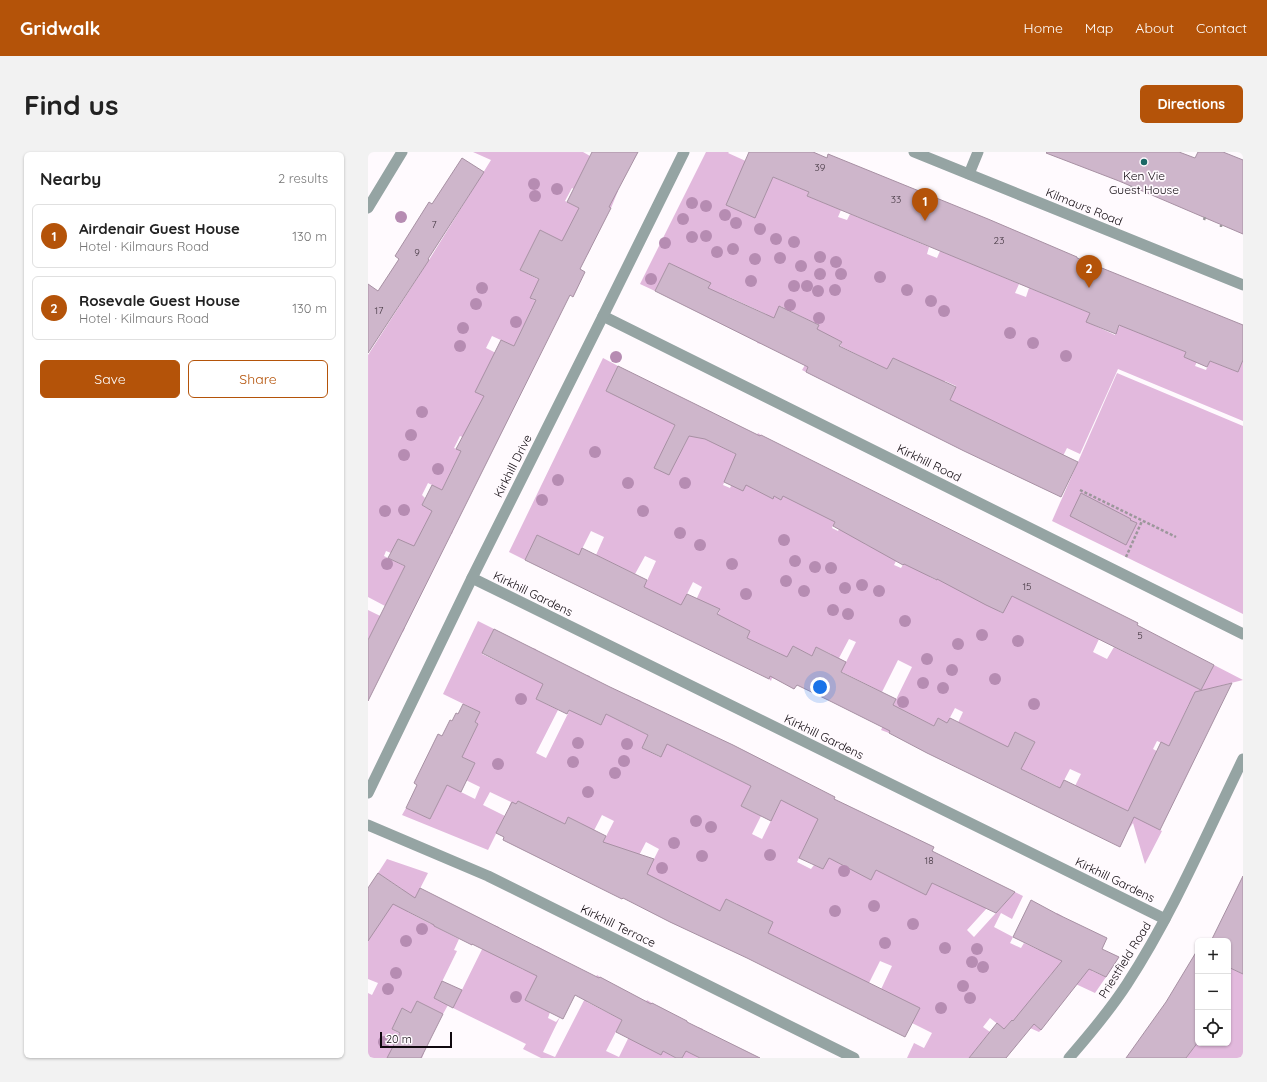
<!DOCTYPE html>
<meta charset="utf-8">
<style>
body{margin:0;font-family:Quicksand,sans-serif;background:#f2f2f2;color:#222}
.controls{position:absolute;right:12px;bottom:12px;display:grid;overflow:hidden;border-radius:6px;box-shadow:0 1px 3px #0004}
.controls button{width:36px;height:36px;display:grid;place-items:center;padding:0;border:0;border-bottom:1px solid #e0e0e0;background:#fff;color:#222;font:20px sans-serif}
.scale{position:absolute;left:12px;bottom:10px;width:72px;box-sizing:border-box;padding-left:4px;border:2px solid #10090f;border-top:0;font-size:11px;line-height:14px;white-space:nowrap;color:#10090f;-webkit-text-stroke:3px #fffafe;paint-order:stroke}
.you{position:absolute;left:452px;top:535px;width:14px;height:14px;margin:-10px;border:3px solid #fff;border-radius:50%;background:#1a73e8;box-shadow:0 0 0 6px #1a73e833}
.badge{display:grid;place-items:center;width:26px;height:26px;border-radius:50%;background:#b45309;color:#fff;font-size:13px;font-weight:700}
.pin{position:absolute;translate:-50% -33px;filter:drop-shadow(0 1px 2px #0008)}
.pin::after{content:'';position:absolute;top:21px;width:14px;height:12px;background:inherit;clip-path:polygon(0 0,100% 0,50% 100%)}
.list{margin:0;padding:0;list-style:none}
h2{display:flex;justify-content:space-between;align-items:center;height:52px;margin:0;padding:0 16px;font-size:17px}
h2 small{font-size:13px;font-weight:400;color:#767676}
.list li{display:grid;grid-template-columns:26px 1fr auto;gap:12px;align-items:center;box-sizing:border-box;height:64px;margin:0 8px 8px;padding:0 8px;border:1px solid #e0e0e0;border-radius:6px}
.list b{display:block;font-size:15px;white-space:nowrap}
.list p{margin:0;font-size:13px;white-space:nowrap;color:#767676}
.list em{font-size:13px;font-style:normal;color:#767676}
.actions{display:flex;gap:8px;padding:12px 16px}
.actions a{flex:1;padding:9px 0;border:1px solid #b45309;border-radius:6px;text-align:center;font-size:14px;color:#b45309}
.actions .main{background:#b45309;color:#fff}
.icon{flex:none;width:22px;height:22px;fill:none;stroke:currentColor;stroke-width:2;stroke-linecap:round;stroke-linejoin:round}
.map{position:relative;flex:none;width:875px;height:906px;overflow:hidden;border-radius:6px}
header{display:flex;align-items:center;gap:24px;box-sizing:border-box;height:56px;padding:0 20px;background:#b45309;color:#fff}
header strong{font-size:19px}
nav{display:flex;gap:22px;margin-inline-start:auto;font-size:14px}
.intro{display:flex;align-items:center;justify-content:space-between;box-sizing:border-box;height:96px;padding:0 24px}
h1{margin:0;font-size:28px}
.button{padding:10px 18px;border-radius:6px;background:#b45309;color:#fff;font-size:14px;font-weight:700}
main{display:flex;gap:24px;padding:0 24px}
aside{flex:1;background:#fff;border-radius:6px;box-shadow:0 1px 3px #0004}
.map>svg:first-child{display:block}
</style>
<header>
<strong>Gridwalk</strong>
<nav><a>Home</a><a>Map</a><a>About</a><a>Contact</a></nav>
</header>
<div class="intro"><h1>Find us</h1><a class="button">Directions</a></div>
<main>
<aside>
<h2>Nearby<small>2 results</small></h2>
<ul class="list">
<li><span class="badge">1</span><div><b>Airdenair Guest House</b><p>Hotel · Kilmaurs Road</p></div><em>130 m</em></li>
<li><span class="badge">2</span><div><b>Rosevale Guest House</b><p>Hotel · Kilmaurs Road</p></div><em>130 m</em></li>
</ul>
<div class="actions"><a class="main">Save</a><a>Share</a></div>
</aside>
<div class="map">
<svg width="875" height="906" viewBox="0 0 875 906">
<rect width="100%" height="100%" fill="#fffafe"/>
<g fill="#e2b9dd" fill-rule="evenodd">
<polygon points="105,0 215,0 222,4 209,31 237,32 250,39 243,56 204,36 197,49 211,56 223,96 220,102 172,78 152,118 191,138 162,146 193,161 190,168 164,156 146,194 124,184 118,196 164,219 160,227 132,213 107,240 116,244 99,287 92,284 86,296 93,299 74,338 60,331 54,343 57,346 54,353 64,359 61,366 85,378 84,382 59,369 46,395 30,387 23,401 18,399 16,404 61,426 59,430 35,418 17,454 0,445 0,203 61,108 123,8"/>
<polygon points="338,0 361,0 360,1 391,15 387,65 405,25 433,37 445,12 448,23 439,44 473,58 470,65 479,68 482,62 516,76 525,55 536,61 528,81 561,95 559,102 569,106 572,99 606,113 627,97 618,118 651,132 647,141 658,145 661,136 722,161 719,170 747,183 752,173 818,200 816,205 823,208 831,205 827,214 838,218 842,209 870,220 875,208 875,269 750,217 712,302 699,296 695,304 582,248 588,234 577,229 571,243 544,215 525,206 519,217 472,194 474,190 466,186 455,186 438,220 434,218 437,213 432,211 451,173 412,154 393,192 389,191 398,162 359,144 347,169 329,159 342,131 301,111 287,139 272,132"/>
<path d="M235,206L250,214L238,239L307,272L299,289L315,296L335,256L344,260L332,284L377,307L390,281L393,283L371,327L405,347L406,344L413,348L415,343L467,369L464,376L470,379L474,373L497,392L503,395L532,401L526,413L533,416L540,405L566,418L562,425L568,428L572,421L599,435L596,441L601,444L632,451L629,458L634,461L648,434L652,448L731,487L725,500L739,507L746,495L833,538L846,513L875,528L851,534L821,552L801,594L789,589L785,597L821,616L777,670L794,679L777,712L765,671L759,680L752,676L760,659L737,648L702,644L713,622L702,617L691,638L689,634L651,616L660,604L667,590L647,580L634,607H573L595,560L587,556L578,573L575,569L570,566L566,574L533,557L521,581L513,578L544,515L530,508L514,540L474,520L463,502L448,495L444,504L425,494L408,527L404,526L403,529L401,527L413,502L379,486L382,479L368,472L346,470L352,458L323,459L334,435L325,430L301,478L298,477L310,452L272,433L278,431L288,409L277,404L267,422L228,403L236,385L223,379L211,403L169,383L157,408L141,400ZM363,315L366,328L362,336L355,333ZM481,487L488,490L478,510L471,506Z"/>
<polygon points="749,221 875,274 875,462 684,369"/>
<polygon points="0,458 37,476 35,480 10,468 0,488"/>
<polygon points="110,469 126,477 114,502 152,520 164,496 168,497 176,531 168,547 190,558 168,601 178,606 219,523 222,524 210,548 224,569 233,573 238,562 258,572 269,547 273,549 261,574 280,583 274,596 292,605 311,568 324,574 312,599 383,634 373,654 393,664 384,682 394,687 425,624 451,667 429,710 443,717 446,713 455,717 465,697 456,692 476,652 479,653 467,678 492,722 503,728 529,677 542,683 521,724 564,731 619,756 599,778 606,785 647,740 655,744 644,767 633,761 626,775 645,785 642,791 653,796 656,791 671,798 689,761 694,764 682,789 727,811 724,819 738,825 727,841 684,821 652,861 673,878 671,880 644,868 636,877 622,866 615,875 622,880 601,906 539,906 546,891 556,896 564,881 544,871 552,856 517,839 503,868 499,867 524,814 512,809 501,831 455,835 452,843 444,838 458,811 423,793 409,821 397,815 400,781 405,770 389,762 363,765 369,752 358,747 352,759 315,776 302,770 316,742 264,751 291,697 278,690 264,717 216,727 246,669 234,663 219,692 208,686 214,672 200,665 193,679 167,657 150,649 146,658 141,655 143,650 122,640 115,653 137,664 120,698 34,663 38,656 62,667 79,633 107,647 112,635 61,610 100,625 107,611 94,605 110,572 107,570 112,560 75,542"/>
<polygon points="19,707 60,721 40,760 63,772 75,749 78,750 66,774 91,787 86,798 89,799 66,846 80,853 75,862 49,849 43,861 34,856 24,877 32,882 56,901 54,906 0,906 0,841 4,843 10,831 0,827 0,779 34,737 10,721"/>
<polygon points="126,773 131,775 119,799 156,818 169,794 182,801 157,848 182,860 180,866 188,870 192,865 175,900 187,905 229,823 232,825 219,850 254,868 238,899 251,905 279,848 284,851 269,879 305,897 302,903 308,906 173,906 155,897 158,892 85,856"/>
<polygon points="860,815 875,822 875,906 818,906 830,890 830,891 860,891"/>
<polygon points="330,875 335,877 323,901 332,906 314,906"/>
</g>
<g fill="#ceb6cb" stroke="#a790a3">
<polygon points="224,0 270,0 241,55 243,56 212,117 217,120 205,145 202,143 0,549 0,488 37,414 20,406 30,387 46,394 64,359 54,353 64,333 74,338 93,299 88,297 116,244 107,240 133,188 146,194 168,148 162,146 171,127 152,118 172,78 194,89 211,56 199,50"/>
<polygon points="381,0 445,0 459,6 460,2 620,67 709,105 709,106 875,173 875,208 870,220 842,209 839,215 816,205 818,200 751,173 748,182 718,170 722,161 439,44 441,40 405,25 387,66 358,53"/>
<polygon points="679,0 811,0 827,6 830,0 855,0 875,8 875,82 751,29 678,1"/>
<polygon points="94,6 116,20 60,107 61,108 0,201 0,132 10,139 31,107 27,104 61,50 64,52"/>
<polygon points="301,111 343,131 340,136 406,166 411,154 451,173 449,177 474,190 471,194 519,217 525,206 588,235 582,248 710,310 693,345 596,299 438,220 440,215 287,139"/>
<polygon points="250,214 392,284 393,283 770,471 769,473 846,513 833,538 644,444 635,461 618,453 569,427 569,428 536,412 535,413 465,374 467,370 415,344 413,348 406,344 405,347 378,333 375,339 356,330 368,302 337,287 321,284 301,323 286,316 307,273 238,239"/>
<polygon points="713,341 763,367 762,368 769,371 758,393 702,364"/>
<polygon points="169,383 211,403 214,396 279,428 276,435 313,453 319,442 352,457 349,462 382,479 379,486 419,505 425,494 444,504 448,495 478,510 473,520 528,547 525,553 566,574 570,566 579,571 582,566 640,595 647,580 667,590 653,617 692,636 696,628 760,659 793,590 801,594 827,540 864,531 792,678 766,665 752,695 559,601 521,581 522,579 460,548 429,533 426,537 402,524 401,527 157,408"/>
<polygon points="126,477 242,535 365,593 467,645 466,647 566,695 564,699 647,740 628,761 564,731 558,743 508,718 503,728 461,706 455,717 431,706 450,667 413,648 403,669 373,654 383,634 299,592 293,605 274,596 280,583 238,562 233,573 201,558 199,562 168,547 175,532 114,501"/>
<polygon points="95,552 112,560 107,570 110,572 94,605 107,611 93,640 79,633 62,667 38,656 49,633 46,631 70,582 74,584 82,568 84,569 88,561 90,562"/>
<polygon points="150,649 197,672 200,665 238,684 235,690 286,707 279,722 352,759 358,747 405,770 400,781 552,856 537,885 379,806 302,770 255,746 254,747 135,688 136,685 128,681 144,650 148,652"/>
<polygon points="10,721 47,746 52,736 231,826 232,825 283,852 284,851 319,869 319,870 392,906 332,906 318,899 314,906 308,906 295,899 293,903 248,880 254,868 207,843 195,867 157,848 169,824 104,792 104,793 66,774 66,773 25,752 0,789 0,736"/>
<polygon points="875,724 875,822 860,815 860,789 843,789"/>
<polygon points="663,748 689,762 739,786 734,797 751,805 738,825 721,817 673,878 666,872 638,906 601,906 629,871 636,877 644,868 645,869 694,809 645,785"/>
<polygon points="830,797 830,890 818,906 758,906 798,850"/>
<polygon points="74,829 94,838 85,856 66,846"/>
<polygon points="49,849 75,862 53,906 19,906 32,881 24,877 34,856 43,861"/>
</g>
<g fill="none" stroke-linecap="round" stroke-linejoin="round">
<g stroke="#9c979b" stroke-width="2.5" stroke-dasharray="3 2" stroke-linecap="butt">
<polyline points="763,37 764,34"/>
<polyline points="836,68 837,65"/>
<polyline points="853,75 853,73"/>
<polyline points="712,338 808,385"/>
<polyline points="758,405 774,369"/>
</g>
<g stroke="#95a4a3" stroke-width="11">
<polyline points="546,0 875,133"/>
<polyline points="601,22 610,0"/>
<polyline points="0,56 34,0"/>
<polyline points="235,164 875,482"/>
<polyline points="104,426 797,767"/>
<polyline points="0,641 104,426 235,164 316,0"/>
<polyline points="0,673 120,724 486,906"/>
<path d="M701,906C722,882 742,858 759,832C805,761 838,683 875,607"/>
</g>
</g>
<g fill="#b68cb2">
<circle cx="166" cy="32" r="6"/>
<circle cx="189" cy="37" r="6"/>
<circle cx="167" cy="44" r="6"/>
<circle cx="324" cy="51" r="6"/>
<circle cx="338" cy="54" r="6"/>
<circle cx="357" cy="63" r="6"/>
<circle cx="33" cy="65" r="6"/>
<circle cx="315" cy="67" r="6"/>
<circle cx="368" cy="71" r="6"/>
<circle cx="392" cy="77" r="6"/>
<circle cx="338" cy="84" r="6"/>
<circle cx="324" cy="85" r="6"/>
<circle cx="408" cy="87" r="6"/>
<circle cx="426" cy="90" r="6"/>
<circle cx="297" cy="91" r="6"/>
<circle cx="365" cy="97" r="6"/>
<circle cx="349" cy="100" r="6"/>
<circle cx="452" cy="105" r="6"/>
<circle cx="412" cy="106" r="6"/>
<circle cx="387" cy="107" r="6"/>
<circle cx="468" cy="110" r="6"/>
<circle cx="433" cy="114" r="6"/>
<circle cx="452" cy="122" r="6"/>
<circle cx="473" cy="122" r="6"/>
<circle cx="512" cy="125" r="6"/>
<circle cx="283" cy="127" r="6"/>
<circle cx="383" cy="129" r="6"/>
<circle cx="426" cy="134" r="6"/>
<circle cx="439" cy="134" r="6"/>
<circle cx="114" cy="136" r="6"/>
<circle cx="467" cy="138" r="6"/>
<circle cx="539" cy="138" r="6"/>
<circle cx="450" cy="139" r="6"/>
<circle cx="563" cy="149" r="6"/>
<circle cx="108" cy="152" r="6"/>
<circle cx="422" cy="153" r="6"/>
<circle cx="576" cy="159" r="6"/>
<circle cx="451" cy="166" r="6"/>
<circle cx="148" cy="170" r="6"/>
<circle cx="95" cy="176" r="6"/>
<circle cx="642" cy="181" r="6"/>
<circle cx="665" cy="191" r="6"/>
<circle cx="92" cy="194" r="6"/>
<circle cx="698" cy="204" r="6"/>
<circle cx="248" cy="205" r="6"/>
<circle cx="54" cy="260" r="6"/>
<circle cx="43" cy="283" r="6"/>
<circle cx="227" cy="300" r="6"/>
<circle cx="36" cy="303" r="6"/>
<circle cx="70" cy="317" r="6"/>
<circle cx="190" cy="328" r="6"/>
<circle cx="260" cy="331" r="6"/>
<circle cx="317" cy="331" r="6"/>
<circle cx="174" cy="348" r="6"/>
<circle cx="36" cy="358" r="6"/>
<circle cx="17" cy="359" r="6"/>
<circle cx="275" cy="359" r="6"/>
<circle cx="312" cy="381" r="6"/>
<circle cx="416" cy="388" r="6"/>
<circle cx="332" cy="393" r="6"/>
<circle cx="427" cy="409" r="6"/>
<circle cx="19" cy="412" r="6"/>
<circle cx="364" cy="412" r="6"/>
<circle cx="447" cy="415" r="6"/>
<circle cx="463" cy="416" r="6"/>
<circle cx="418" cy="429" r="6"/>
<circle cx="494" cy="433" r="6"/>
<circle cx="477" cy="436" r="6"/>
<circle cx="436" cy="439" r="6"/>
<circle cx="511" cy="439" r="6"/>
<circle cx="378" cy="442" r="6"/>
<circle cx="465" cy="458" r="6"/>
<circle cx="480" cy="462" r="6"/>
<circle cx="537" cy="469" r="6"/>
<circle cx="614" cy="483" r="6"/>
<circle cx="650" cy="489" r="6"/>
<circle cx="590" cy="492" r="6"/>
<circle cx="559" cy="507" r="6"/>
<circle cx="584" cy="518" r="6"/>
<circle cx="627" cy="527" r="6"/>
<circle cx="555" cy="531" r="6"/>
<circle cx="575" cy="536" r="6"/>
<circle cx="153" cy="547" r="6"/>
<circle cx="535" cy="550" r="6"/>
<circle cx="666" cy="552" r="6"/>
<circle cx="210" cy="591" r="6"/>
<circle cx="259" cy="592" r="6"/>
<circle cx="256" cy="609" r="6"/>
<circle cx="205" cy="610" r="6"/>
<circle cx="130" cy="612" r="6"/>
<circle cx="247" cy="621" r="6"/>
<circle cx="220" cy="640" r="6"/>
<circle cx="328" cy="669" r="6"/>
<circle cx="343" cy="675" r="6"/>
<circle cx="306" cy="691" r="6"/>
<circle cx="402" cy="703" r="6"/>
<circle cx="334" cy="704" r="6"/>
<circle cx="294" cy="716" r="6"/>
<circle cx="476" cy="719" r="6"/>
<circle cx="506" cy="754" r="6"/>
<circle cx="467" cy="759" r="6"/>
<circle cx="545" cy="772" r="6"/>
<circle cx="54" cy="777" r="6"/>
<circle cx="38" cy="789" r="6"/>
<circle cx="517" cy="791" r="6"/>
<circle cx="577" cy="796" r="6"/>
<circle cx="609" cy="797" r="6"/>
<circle cx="604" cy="810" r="6"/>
<circle cx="615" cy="815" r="6"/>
<circle cx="28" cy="821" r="6"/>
<circle cx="595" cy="834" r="6"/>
<circle cx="20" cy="837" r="6"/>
<circle cx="148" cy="845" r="6"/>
<circle cx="602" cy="846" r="6"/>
<circle cx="573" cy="856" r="6"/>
<circle cx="16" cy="890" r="6"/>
</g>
<circle fill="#1b6866" stroke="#fffafe" stroke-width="1.5" cx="776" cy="10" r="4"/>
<g text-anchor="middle" stroke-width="3.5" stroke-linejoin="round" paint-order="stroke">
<g font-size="10" fill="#40343e">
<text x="452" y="19">39</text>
<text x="528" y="51">33</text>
<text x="66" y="76">7</text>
<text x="631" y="92">23</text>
<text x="49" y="104">9</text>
<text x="11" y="162">17</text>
<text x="659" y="438">15</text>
<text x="772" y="487">5</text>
<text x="561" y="712">18</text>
</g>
<g font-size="12" fill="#10090f" stroke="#fffafe">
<text x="776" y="28">Ken Vie<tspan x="776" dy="14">Guest House</tspan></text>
</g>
<g font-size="12" fill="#10090f" stroke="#fffafe">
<text transform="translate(716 55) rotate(22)" y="4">Kilmaurs Road</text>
<text transform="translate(561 311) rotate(26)" y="4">Kirkhill Road</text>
<text transform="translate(145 314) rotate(-63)" y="4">Kirkhill Drive</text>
<text transform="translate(165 442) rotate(26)" y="4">Kirkhill Gardens</text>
<text transform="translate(456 585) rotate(26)" y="4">Kirkhill Gardens</text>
<text transform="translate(747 728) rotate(26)" y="4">Kirkhill Gardens</text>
<text transform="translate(250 774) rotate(26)" y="4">Kirkhill Terrace</text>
<text transform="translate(757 808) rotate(-58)" y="4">Priestfield Road</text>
</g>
</g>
</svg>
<div class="controls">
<button>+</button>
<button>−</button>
<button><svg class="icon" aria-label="locate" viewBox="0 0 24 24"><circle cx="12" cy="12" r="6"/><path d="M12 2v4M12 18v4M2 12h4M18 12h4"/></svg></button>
</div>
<div class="scale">20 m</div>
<div class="you"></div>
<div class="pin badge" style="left:557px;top:69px">1</div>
<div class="pin badge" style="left:721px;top:136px">2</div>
</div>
</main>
